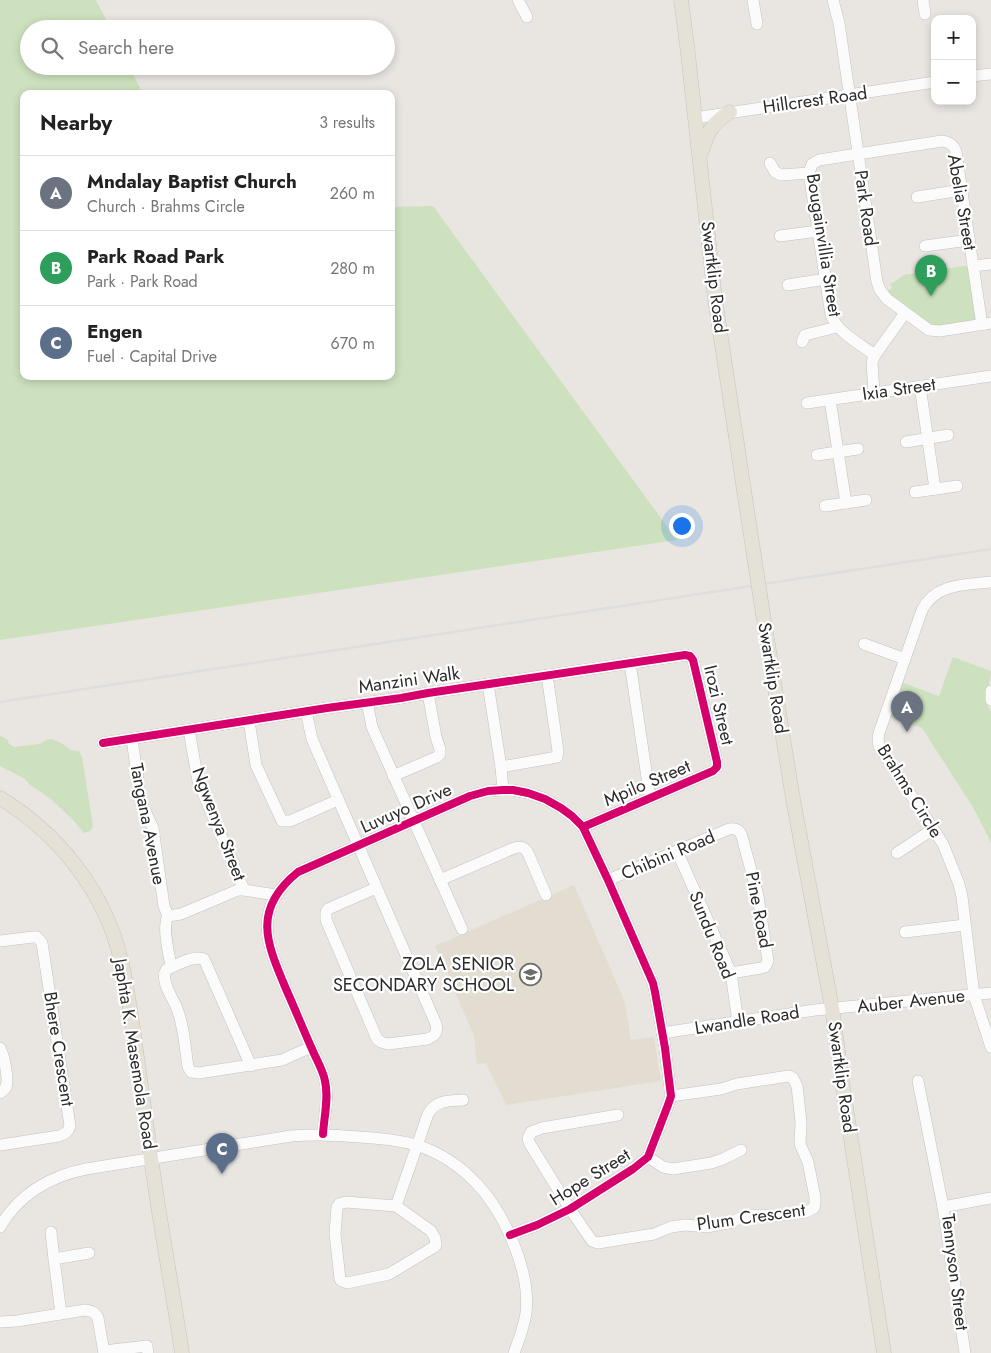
<!DOCTYPE html>
<meta charset="utf-8">
<style>
body{margin:0;font-family:Jost,sans-serif;background:#f2f2f2;color:#222}
.controls{position:absolute;right:15px;top:15px;display:grid;overflow:hidden;border-radius:10px;box-shadow:0 2px 8px #0003}
.controls button{width:45px;height:45px;display:grid;place-items:center;padding:0;border:0;border-bottom:1px solid #e0e0e0;background:#fff;color:#222;font:25px sans-serif}
.you{position:absolute;left:681px;top:525px;width:18px;height:18px;margin:-12px;border:4px solid #fff;border-radius:50%;background:#1a73e8;box-shadow:0 0 0 8px #1a73e833}
.badge{display:grid;place-items:center;width:32px;height:32px;border-radius:50%;background:#6e6c6b;color:#fff;font-size:16px;font-weight:700}
.pin{position:absolute;translate:-50% -41px;filter:drop-shadow(0 1px 2px #0008)}
.pin::after{content:'';position:absolute;top:26px;width:18px;height:15px;background:inherit;clip-path:polygon(0 0,100% 0,50% 100%)}
.list{margin:0;padding:0;list-style:none}
h2{display:flex;justify-content:space-between;align-items:center;height:65px;margin:0;padding:0 20px;font-size:21px}
h2 small{font-size:16px;font-weight:400;color:#767676}
.list li{display:grid;grid-template-columns:32px 1fr auto;gap:15px;align-items:center;box-sizing:border-box;height:75px;padding:0 20px;border-top:1px solid #e0e0e0}
.list b{display:block;font-size:19px;white-space:nowrap}
.list p{margin:0;font-size:16px;white-space:nowrap;color:#767676}
.list em{font-size:16px;font-style:normal;color:#767676}
.icon{flex:none;width:28px;height:28px;fill:none;stroke:currentColor;stroke-width:2;stroke-linecap:round;stroke-linejoin:round}
.map{position:relative;flex:none;width:991px;height:1353px;overflow:hidden}
.search{position:absolute;background:#fff;box-shadow:0 2px 8px #0003;left:20px;top:20px;width:375px;height:55px;display:flex;align-items:center;gap:12px;box-sizing:border-box;padding:0 18px;border-radius:28px;color:#767676;font-size:19px}
.panel{position:absolute;background:#fff;box-shadow:0 2px 8px #0003;left:20px;top:90px;width:375px;height:290px;border-radius:10px}
.map>svg:first-child{display:block}
</style>
<div class="map">
<svg width="991" height="1353" viewBox="0 0 991 1353">
<rect width="100%" height="100%" fill="#e9e6e2"/>
<polygon fill="#e3ddd1" points="574,885 625,1002 631,1040 654,1037 661,1081 506,1105 486,1063 477,1064 474,1036 435,946"/>
<g fill="#cde1be">
<polygon points="0,0 96,0 111,29 29,29 29,66 129,66 143,94 24,94 24,376 391,376 391,207 433,206 677,540 0,640"/>
<polygon points="970,265 976,320 936,328 884,293 892,288 890,284 903,276 903,275"/>
<path d="M953,657L991,671C991,687 981,695 991,712V843L974,809L922,728L889,717L901,682L939,696Z"/>
<polygon points="0,736 7,739 9,744 14,747 39,744 49,739 52,739 61,743 71,750 79,751 82,757 93,826 90,831 84,833 75,822 52,800 38,790 31,786 25,779 0,766"/>
</g>
<g fill="none" stroke-linecap="round" stroke-linejoin="round">
<defs>
<g id="minor">
<polyline points="518,0 527,17"/>
<polyline points="753,0 757,24"/>
<polyline points="833,0 839,23 877,282 880,290 887,299 929,330 940,331 991,323"/>
<polyline points="923,0 925,14"/>
<polyline points="972,76 991,74"/>
<polyline points="695,118 935,82"/>
<polyline points="770,163 775,172 781,175 809,173"/>
<polyline points="917,197 962,190"/>
<polyline points="780,236 818,231"/>
<polyline points="925,246 969,240"/>
<polyline points="973,266 991,264"/>
<polyline points="788,285 826,279"/>
<polyline points="802,342 805,335 837,327"/>
<path d="M875,355C860,344 838,333 831,315L809,173L812,164L819,160L942,141C950,142 954,145 956,152L982,325"/>
<polyline points="920,386 935,489"/>
<polyline points="874,393 872,362 875,355 905,313"/>
<polyline points="830,400 846,503"/>
<polyline points="807,403 991,376"/>
<polyline points="906,442 948,435"/>
<polyline points="817,455 858,449"/>
<polyline points="915,492 957,486"/>
<polyline points="825,506 866,500"/>
<path d="M991,582C965,585 936,583 922,610L879,733L878,739L879,746L943,844L959,884L962,897L974,995L991,1047"/>
<polyline points="864,644 905,659"/>
<polyline points="630,663 650,798"/>
<polyline points="488,684 501,767 503,790"/>
<polyline points="991,691 991,700"/>
<polyline points="367,702 372,727 462,929"/>
<path d="M306,711L312,739L436,1024C438,1033 435,1036 427,1039L388,1044L381,1042L377,1039L326,920V912L328,909L376,888"/>
<polyline points="249,721 256,765 282,821 290,821 338,800"/>
<polyline points="189,730 198,781 244,890"/>
<path d="M132,739L141,802L153,828L164,906L168,916C162,928 169,953 171,967"/>
<polyline points="103,743 327,708 401,698 428,693 685,655 690,656 693,660 717,762 717,767 713,771 583,827"/>
<polyline points="501,767 557,757 558,751 547,675"/>
<polyline points="393,776 437,757 440,754 440,749 436,737 428,693"/>
<polyline points="677,851 731,973 738,1022"/>
<polyline points="897,853 933,829"/>
<path d="M440,880L514,848C521,846 525,847 528,853L546,895"/>
<path d="M608,880L729,829C736,828 740,830 742,837L758,896L768,961L765,967L761,968L731,973"/>
<polyline points="168,916 181,914 238,890 244,890 276,895"/>
<polyline points="905,932 965,925"/>
<path d="M0,941L33,937H37L42,943L70,1126C68,1132 65,1134 59,1136L0,1145"/>
<polyline points="662,1033 815,1010 991,993"/>
<path d="M0,1048C4,1055 9,1079 6,1087C4,1091 3,1090 0,1093"/>
<path d="M251,1066L204,959C193,955 176,965 166,970C160,980 172,997 176,1006C184,1025 185,1047 188,1067L191,1072L199,1073L282,1060L311,1047"/>
<polyline points="918,1081 943,1207 965,1353"/>
<polyline points="618,1115 542,1128 531,1132 528,1139 530,1144 570,1209 592,1241 598,1243 654,1234 671,1227 685,1225 707,1227 732,1222 744,1216 757,1215 775,1216 806,1212 814,1208 815,1203 815,1197 808,1162 800,1144 801,1122 797,1086 793,1078 789,1076 782,1077 737,1084 721,1089 671,1096"/>
<path d="M323,1134C324,1117 329,1098 325,1081C323,1070 316,1059 312,1049C303,1029 295,1009 286,989C266,942 252,909 298,872L470,796L488,791L503,790H513L528,793L545,799L561,808L572,816L583,827L608,880L653,983L655,992L665,1048L671,1096L668,1105L648,1157L633,1169L570,1209L537,1225L510,1235"/>
<polyline points="648,1157 663,1167 673,1169 711,1163 723,1159 741,1150"/>
<polygon points="346,1202 396,1206 431,1231 435,1238 436,1245 434,1247 389,1274 347,1283 342,1281 340,1279 335,1234 337,1207 339,1204"/>
<path d="M396,1206L428,1114C436,1100 448,1101 463,1100"/>
<polyline points="943,1207 991,1198"/>
<path d="M0,1227C18,1195 50,1176 86,1169L291,1136C314,1134 337,1135 360,1137C379,1138 398,1140 416,1145C439,1152 461,1167 477,1184C505,1214 531,1272 526,1313C524,1327 519,1340 514,1353"/>
<polyline points="51,1232 54,1259"/>
<polyline points="61,1314 54,1259 89,1253"/>
<path d="M0,1322L17,1321L85,1310C92,1311 95,1312 98,1318L104,1353"/>
<polyline points="104,1351 147,1346 148,1353"/>
</g>
<g id="major">
<polyline points="681,0 687,45 715,299 754,556"/>
<path d="M701,153C708,132 711,124 730,112"/>
<polyline points="763,614 793,799 832,1008 842,1081 884,1353"/>
<path d="M0,798C59,834 105,892 121,960C127,985 130,1010 134,1035C139,1074 145,1112 150,1151C159,1219 172,1286 182,1353"/>
</g>
</defs>
<use href="#minor" stroke="#c3c2c1" stroke-width="12"/>
<use href="#major" stroke="#c5c4c2" stroke-width="15"/>
<use href="#minor" stroke="#fcfbfb" stroke-width="11"/>
<use href="#major" stroke="#e5e1d6" stroke-width="14"/>
<polyline stroke="#dededf" stroke-width="2.5" points="0,702 991,549"/>
<defs>
<polyline id="major-bridge" points="754,556 763,614"/>
</defs>
<use href="#major-bridge" stroke="#c5c4c2" stroke-width="15" stroke-linecap="butt"/>
<use href="#major-bridge" stroke="#e5e1d6" stroke-width="14"/>
<defs>
<g id="cycleway">
<polyline points="103,743 327,708 401,698 428,693 685,655 690,656 693,660 717,762 717,767 713,771 583,827"/>
<path d="M323,1134C324,1117 329,1098 325,1081C323,1070 316,1059 312,1049C303,1029 295,1009 286,989C266,942 252,909 298,872L470,796L488,791L503,790H513L528,793L545,799L561,808L572,816L583,827L608,880L653,983L655,992L665,1048L671,1096L668,1105L648,1157L633,1169L570,1209L537,1225L510,1235"/>
</g>
</defs>
<use href="#cycleway" stroke="#fff" stroke-width="11"/>
<use href="#cycleway" stroke="#d6006c" stroke-width="8"/>
</g>
<defs>
<symbol id="school-ring" viewBox="-11 -11 22 22"><circle r="9.5" fill="#fff" stroke="#6e6c6b" stroke-width="1.5"/><path d="M0-5L7-2L0 1L-7-2ZM-4 1L0 2.5L4 1V4Q0 6-4 4Z" fill="#6e6c6b"/></symbol>
</defs>
<g fill-rule="evenodd">
<use href="#school-ring" x="518" y="962" width="25" height="25"/>
</g>
<g text-anchor="middle" stroke-width="4.5" stroke-linejoin="round" paint-order="stroke">
<g font-size="18" fill="#2b2b2b" stroke="#fff">
<text transform="translate(815 100) rotate(-8)" y="6">Hillcrest Road</text>
<text transform="translate(962 202) rotate(80)" y="6">Abelia Street</text>
<text transform="translate(866 208) rotate(82)" y="6">Park Road</text>
<text transform="translate(824 245) rotate(81)" y="6">Bougainvillia Street</text>
<text transform="translate(714 277) rotate(83)" y="6">Swartklip Road</text>
<text transform="translate(899 389) rotate(-8)" y="6">Ixia Street</text>
<text transform="translate(773 678) rotate(81)" y="6">Swartklip Road</text>
<text transform="translate(409 680) rotate(-8)" y="6">Manzini Walk</text>
<text transform="translate(719 705) rotate(77)" y="6">Irozi Street</text>
<text transform="translate(647 783) rotate(-23)" y="6">Mpilo Street</text>
<text transform="translate(910 791) rotate(58)" y="6">Brahms Circle</text>
<text transform="translate(406 808) rotate(-24)" y="6">Luvuyo Drive</text>
<text transform="translate(148 824) rotate(79)" y="6">Tangana Avenue</text>
<text transform="translate(219 824) rotate(69)" y="6">Ngwenya Street</text>
<text transform="translate(668 855) rotate(-23)" y="6">Chibini Road</text>
<text transform="translate(759 910) rotate(79)" y="6">Pine Road</text>
<text transform="translate(712 935) rotate(68)" y="6">Sundu Road</text>
<text transform="translate(911 1001) rotate(-6)" y="6">Auber Avenue</text>
<text transform="translate(747 1020) rotate(-9)" y="6">Lwandle Road</text>
<text transform="translate(59 1049) rotate(81)" y="6">Bhere Crescent</text>
<text transform="translate(135 1054) rotate(81)" y="6">Japhta K. Masemola Road</text>
<text transform="translate(842 1077) rotate(82)" y="6">Swartklip Road</text>
<text transform="translate(590 1177) rotate(-32)" y="6">Hope Street</text>
<text transform="translate(751 1217) rotate(-8)" y="6">Plum Crescent</text>
<text transform="translate(955 1272) rotate(83)" y="6">Tennyson Street</text>
</g>
<g font-size="18" fill="#2b2b2b" stroke="#fff" text-anchor="end">
<text x="514" y="970">ZOLA SENIOR<tspan x="514" dy="21">SECONDARY SCHOOL</tspan></text>
</g>
</g>
</svg>
<div class="controls">
<button>+</button>
<button>−</button>
</div>
<div class="you"></div>
<div class="pin badge" style="left:907px;top:732px;background:#6b7280">A</div>
<div class="pin badge" style="left:931px;top:296px;background:#2e9e5b">B</div>
<div class="pin badge" style="left:222px;top:1174px;background:#5c6f8a">C</div>
<div class="search"><svg class="icon" aria-label="search" viewBox="0 0 24 24"><circle cx="10" cy="10" r="6"/><path d="M15 15l6 6"/></svg>Search here</div>
<section class="panel">
<h2>Nearby<small>3 results</small></h2>
<ul class="list">
<li><span class="badge" style="background:#6b7280">A</span><div><b>Mndalay Baptist Church</b><p>Church · Brahms Circle</p></div><em>260 m</em></li>
<li><span class="badge" style="background:#2e9e5b">B</span><div><b>Park Road Park</b><p>Park · Park Road</p></div><em>280 m</em></li>
<li><span class="badge" style="background:#5c6f8a">C</span><div><b>Engen</b><p>Fuel · Capital Drive</p></div><em>670 m</em></li>
</ul>
</section>
</div>
